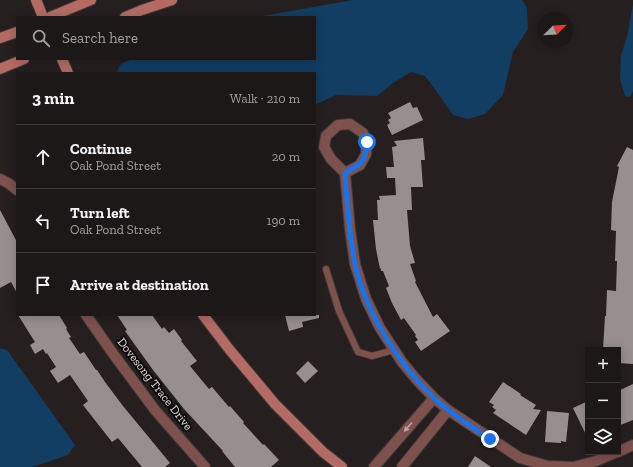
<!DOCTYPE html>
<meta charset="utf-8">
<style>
body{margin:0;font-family:"Zilla Slab",serif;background:#252120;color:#f1f3f6}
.controls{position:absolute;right:12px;bottom:12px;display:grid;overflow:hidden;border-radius:0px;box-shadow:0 2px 10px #0003}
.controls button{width:36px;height:36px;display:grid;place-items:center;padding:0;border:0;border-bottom:1px solid #3a3736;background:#1c1817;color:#f1f3f6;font:20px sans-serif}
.compass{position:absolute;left:537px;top:12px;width:36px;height:36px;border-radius:50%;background:#1c1817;box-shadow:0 2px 10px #0003;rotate:66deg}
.stop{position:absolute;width:12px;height:12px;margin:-9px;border:3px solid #1a73e8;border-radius:50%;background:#fff}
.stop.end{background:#1a73e8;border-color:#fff;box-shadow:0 1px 4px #0008}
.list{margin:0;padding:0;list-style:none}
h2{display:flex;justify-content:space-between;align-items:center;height:52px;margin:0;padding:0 16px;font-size:17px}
h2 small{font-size:13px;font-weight:400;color:#a0a0a1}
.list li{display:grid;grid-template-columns:26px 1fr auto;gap:12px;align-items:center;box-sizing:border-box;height:64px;padding:0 16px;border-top:1px solid #3a3736}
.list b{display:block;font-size:15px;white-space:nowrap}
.list p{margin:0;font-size:13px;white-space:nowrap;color:#a0a0a1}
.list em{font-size:13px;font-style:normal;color:#a0a0a1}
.icon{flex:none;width:22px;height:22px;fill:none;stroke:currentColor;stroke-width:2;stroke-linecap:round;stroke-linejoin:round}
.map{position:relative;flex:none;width:633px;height:467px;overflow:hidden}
.search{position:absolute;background:#1c1817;box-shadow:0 2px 10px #0003;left:16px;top:16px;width:300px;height:44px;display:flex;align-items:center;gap:10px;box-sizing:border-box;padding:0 14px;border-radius:0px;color:#a0a0a1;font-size:15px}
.panel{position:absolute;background:#1c1817;box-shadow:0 2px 10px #0003;left:16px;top:72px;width:300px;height:244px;border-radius:0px}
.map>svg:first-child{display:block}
</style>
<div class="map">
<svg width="633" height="467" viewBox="0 0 633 467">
<rect width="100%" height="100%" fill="#25201f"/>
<g fill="#113e62">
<polygon points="353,0 522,0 527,8 528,29 513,52 503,95 485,114 468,119 453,115 437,92 425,76 411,72 393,83 377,96 336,95 315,105 315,73 116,73 121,64 132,59 315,59 315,17 257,17"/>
<polygon points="633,4 633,91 630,97 625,96 620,79 621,56 628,32"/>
<polygon points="0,348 7,350 75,445 68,455 32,467 0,467"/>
</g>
<g fill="#968f8e">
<polygon points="410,102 413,108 417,107 423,120 392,135 387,125 390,123 388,120 391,118 388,113"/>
<polygon points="423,138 425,160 421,160 423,187 411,187 412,210 407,210 410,246 415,263 410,264 416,281 415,282 433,317 437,314 450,331 421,351 415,342 418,340 415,336 416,335 404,318 401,320 392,303 386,288 389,286 383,271 381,271 381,268 380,269 376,249 373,220 378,220 377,200 380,200 379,196 396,195 395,178 387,178 386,167 394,167 392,147 397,146 394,141"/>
<polygon points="627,147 633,150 633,364 618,363 618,350 603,350 605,316 606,316 607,290 616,291 617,261 615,261 616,231 611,230 612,202 619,167 617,166"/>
<polygon points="0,210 17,242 17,293 11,282 0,288"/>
<polygon points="18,315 59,315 67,328 66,329 71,337 69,338 80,354 84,352 96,370 97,370 105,382 123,406 170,463 165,467 142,467 118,438 112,442 83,405 88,401 70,375 58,383 50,371 56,367 47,353 46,354 43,349 35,354 30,345 35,342"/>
<polygon points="117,315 152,315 162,329 164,327 169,333 174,329 182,340 181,341 197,361 190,366 209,389 212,387 229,407 230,406 244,422 243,423 263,445 264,444 279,460 271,467 235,467 222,451 223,451 184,409 153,370 125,331 127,330"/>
<polygon points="285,315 319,315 319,318 302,322 303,327 289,331"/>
<polygon points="308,361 318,371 305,383 296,373"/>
<polygon points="503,382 521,394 520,395 536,405 533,409 541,410 526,435 493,413 496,410 492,407 494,405 489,402"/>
<polygon points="633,384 633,420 618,426 618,391"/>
<polygon points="588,401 588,439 573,408"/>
<polygon points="547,411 569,413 566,442 561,441 561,443 545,442"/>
<polygon points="475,456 491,467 468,467"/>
</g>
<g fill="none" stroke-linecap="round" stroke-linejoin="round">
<defs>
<polyline id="lane" points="326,269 339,311 358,352 372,356 394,350"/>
<g id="street">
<polyline points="345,173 360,165 366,154 367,143 363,133 350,124 338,125 326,136 324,147 331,159 345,173 350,229 355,264 366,299 380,328 402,362 416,379 434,398 448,410 520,458 548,466 574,467 596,461 617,452"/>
<polyline points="0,179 8,183 17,190"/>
<polyline points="86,315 114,355 155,410 205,467"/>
<polyline points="618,452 633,445"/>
<polyline points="374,467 434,398"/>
<polyline points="402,467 448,410"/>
</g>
<g id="secondary">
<polyline points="36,0 43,17"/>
<polyline points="50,17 91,0"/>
<polyline points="125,17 142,10 172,0"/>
<polyline points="0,38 17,32"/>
<polyline points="62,59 68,73"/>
<polyline points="0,69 24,59"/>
<polyline points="203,315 229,349 275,404 323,452 342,467"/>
</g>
</defs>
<use href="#lane" stroke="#3f3a39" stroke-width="8"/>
<use href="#street" stroke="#3f3a39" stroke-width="12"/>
<use href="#secondary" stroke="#3f3a39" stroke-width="12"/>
<use href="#lane" stroke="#7f514c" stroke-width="6"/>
<use href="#street" stroke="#7f514c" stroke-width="10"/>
<use href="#secondary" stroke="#b46b63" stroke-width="10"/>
</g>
<defs><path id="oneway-solid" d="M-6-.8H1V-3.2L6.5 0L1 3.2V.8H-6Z"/></defs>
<use fill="#b9a4a2" href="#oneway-solid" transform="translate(408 427) rotate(131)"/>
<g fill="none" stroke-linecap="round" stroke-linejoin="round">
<path stroke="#1a73e8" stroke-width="5" d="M367,142C366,162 361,164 345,173C347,203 349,234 355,264C365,311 399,365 434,398C451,414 471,426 490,439"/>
</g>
<g text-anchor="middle" stroke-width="4" stroke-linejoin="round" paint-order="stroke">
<g font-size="12" fill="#e0dcdb" stroke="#0c0a0a">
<text transform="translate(155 384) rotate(52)" y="4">Dovesong Trace Drive</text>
</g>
</g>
</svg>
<div class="controls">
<button>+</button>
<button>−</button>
<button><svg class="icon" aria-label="layers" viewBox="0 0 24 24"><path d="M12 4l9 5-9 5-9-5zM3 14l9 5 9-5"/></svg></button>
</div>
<svg class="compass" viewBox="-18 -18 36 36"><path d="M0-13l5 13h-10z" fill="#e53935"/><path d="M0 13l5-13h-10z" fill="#a0a0a1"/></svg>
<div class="stop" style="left:367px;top:142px"></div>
<div class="stop end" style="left:490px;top:439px"></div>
<div class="search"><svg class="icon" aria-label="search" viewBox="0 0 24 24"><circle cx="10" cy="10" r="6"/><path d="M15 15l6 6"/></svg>Search here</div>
<section class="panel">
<h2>3 min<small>Walk · 210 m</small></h2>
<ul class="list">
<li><svg class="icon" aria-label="ahead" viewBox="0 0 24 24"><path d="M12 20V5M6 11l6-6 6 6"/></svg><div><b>Continue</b><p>Oak Pond Street</p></div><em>20 m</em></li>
<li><svg class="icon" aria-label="left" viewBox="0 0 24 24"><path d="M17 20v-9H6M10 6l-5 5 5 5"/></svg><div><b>Turn left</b><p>Oak Pond Street</p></div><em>190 m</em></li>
<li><svg class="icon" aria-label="arrive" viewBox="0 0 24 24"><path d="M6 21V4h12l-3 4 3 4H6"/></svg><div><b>Arrive at destination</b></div></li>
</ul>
</section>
</div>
